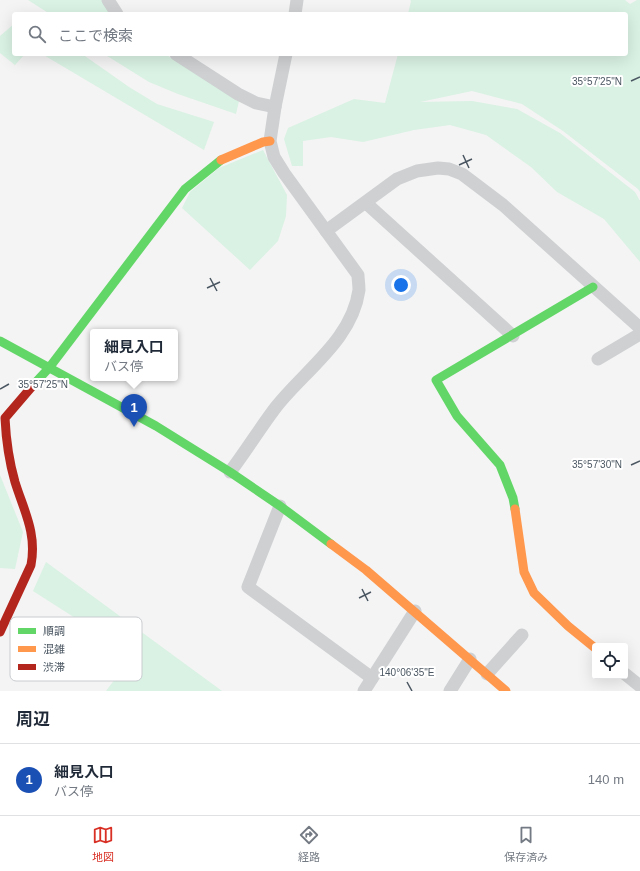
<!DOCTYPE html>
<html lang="ja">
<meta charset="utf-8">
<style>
body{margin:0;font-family:Helvetica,"Noto Sans JP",sans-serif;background:#f6f6f7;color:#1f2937}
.controls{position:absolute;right:12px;bottom:12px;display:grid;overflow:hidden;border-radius:4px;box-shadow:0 4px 16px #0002}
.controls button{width:36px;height:36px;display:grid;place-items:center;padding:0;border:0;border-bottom:1px solid #e0e1e3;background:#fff;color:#1f2937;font:20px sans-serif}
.you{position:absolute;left:401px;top:285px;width:14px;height:14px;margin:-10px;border:3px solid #fff;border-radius:50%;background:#1a73e8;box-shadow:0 0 0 6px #1a73e833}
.badge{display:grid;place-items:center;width:26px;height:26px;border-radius:50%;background:#d93025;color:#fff;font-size:13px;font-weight:700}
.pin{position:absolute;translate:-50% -33px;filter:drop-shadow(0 1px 2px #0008)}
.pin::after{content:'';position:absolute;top:21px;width:14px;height:12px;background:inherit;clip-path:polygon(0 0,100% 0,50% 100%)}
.popup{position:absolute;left:90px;top:329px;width:88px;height:52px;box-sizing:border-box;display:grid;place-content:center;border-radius:4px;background:#fff;filter:drop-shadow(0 1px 3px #0005);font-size:13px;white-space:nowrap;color:#747a83}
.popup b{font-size:15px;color:#1f2937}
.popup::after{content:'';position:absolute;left:50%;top:100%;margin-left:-8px;border:8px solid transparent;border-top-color:#fff}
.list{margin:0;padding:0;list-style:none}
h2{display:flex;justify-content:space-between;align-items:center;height:52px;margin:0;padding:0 16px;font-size:17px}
h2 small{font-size:13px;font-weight:400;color:#747a83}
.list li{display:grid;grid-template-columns:26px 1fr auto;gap:12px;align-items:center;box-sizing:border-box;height:72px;padding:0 16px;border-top:1px solid #e0e1e3}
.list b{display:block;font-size:15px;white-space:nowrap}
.list p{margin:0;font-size:13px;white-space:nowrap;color:#747a83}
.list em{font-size:13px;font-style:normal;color:#747a83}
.icon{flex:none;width:22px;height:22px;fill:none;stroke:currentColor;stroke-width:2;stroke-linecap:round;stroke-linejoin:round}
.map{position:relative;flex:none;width:640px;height:691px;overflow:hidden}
.search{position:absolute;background:#fff;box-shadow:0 4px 16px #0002;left:12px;right:12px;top:12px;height:44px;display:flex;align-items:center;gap:10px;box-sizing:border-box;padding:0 14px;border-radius:4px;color:#747a83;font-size:15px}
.sheet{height:124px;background:#fff}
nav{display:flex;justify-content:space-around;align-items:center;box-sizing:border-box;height:56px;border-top:1px solid #e0e1e3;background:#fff;font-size:11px;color:#747a83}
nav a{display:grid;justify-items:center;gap:2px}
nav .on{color:#d93025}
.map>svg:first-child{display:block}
</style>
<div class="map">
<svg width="640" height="691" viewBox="0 0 640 691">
<rect width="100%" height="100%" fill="#f4f4f4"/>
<g fill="#d9f2e3">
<polygon points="28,0 102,0 112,14 50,14"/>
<polygon points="410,0 625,0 630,4 637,0 640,0 640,192 638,189 563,131 522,104 472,91 420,102 472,101 517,109 560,133 635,192 640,201 640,262 604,219 557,192 531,167 486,135 450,125 414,130 363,142 331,137 303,141 303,166 292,166 284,139 288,128 354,99 385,103 398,54 626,54 626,14 408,14 411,1"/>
<polygon points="14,24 14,54 25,54 15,65 0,53 0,36"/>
<polygon points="42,54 82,54 129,87 157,104 214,122 204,150"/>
<polygon points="104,54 165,54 239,101 236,114 178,94 149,82"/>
<polygon points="263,150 287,195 286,216 278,241 250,270 182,208 190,192 219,168"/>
<polygon points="0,475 23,532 15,569 0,568"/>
<polygon points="46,562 222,691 106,691 133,655 33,591"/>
</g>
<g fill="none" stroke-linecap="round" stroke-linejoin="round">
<g stroke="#ced0d2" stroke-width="13">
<polyline points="108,0 117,14"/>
<polyline points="295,14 297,0"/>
<polyline points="176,54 238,94 256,103 275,107"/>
<polyline points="366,203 513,336"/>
<polyline points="326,231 397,179 417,171 438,168 449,169 462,174 503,205 640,328"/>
<polyline points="598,359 640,334"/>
<path d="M230,472C246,451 260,428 276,407C305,370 352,340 359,290C359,285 358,279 358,275L284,173L274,157L270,141L275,107L286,54"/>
<polyline points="280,506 248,587 372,678"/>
<polyline points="487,674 522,635"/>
<polyline points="625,674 640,686"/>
<polyline points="364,691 415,611"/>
<polyline points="450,691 470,659"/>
</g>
<g stroke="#63d668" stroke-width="9">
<polyline points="0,341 156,426 230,472 280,506 331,544"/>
<polyline points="35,383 49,368 185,189 221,160"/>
<polyline points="515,509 513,498 500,465 457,416 436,380 593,287"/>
</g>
<g stroke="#ff974d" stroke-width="9">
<polyline points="221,160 263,142 270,141"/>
<polyline points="515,509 524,572 534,593 568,626 595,648"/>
<polyline points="331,544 366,570 506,691"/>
</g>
<path stroke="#b3261e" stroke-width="9" d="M0,632L31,565C37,533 24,511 15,482C9,461 6,439 5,418L35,383"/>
</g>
<path fill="none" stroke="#4a5661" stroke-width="1.5" d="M631,81L640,77M463,155L469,168M459,165L472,159M210,278L217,291M207,288L220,282M0,389L9,384M631,465L640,461M362,589L368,601M359,598L371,592M407,682L412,691"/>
<rect x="10" y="617" width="132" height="64" rx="6" fill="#fff" stroke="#c9ccd0" stroke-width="1"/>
<rect x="18" y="628" width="18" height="6" fill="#63d668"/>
<rect x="18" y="646" width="18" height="6" fill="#ff974d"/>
<rect x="18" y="664" width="18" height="6" fill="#b3261e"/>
<g font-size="11" fill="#4a5661">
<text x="43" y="635">順調</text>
<text x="43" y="653">混雑</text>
<text x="43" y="671">渋滞</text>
</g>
<g font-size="10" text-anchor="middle" fill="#4a5661" stroke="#fff" stroke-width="4" stroke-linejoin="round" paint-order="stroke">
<text x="597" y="85">35°57'25"N</text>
<text x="43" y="388">35°57'25"N</text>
<text x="597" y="468">35°57'30"N</text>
<text x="407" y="676">140°06'35"E</text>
</g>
</svg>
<div class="controls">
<button><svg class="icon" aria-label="locate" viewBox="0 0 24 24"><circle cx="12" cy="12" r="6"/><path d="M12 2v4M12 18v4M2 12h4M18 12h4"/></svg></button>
</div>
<div class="you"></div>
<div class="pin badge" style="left:134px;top:427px;background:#1a4fb4">1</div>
<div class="popup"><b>細見入口</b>バス停</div>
<div class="search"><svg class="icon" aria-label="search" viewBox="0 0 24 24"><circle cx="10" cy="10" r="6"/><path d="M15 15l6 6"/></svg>ここで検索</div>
</div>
<section class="sheet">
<h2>周辺<small></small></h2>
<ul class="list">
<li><span class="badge" style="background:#1a4fb4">1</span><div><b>細見入口</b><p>バス停</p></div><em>140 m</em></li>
</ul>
</section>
<nav>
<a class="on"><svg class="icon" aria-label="map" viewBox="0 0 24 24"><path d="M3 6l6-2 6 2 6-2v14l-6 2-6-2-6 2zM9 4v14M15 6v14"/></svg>地図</a>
<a><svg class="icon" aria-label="directions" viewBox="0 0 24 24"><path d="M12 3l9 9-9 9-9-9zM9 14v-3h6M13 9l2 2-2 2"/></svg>経路</a>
<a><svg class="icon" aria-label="saved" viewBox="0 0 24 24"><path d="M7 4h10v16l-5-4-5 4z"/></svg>保存済み</a>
</nav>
